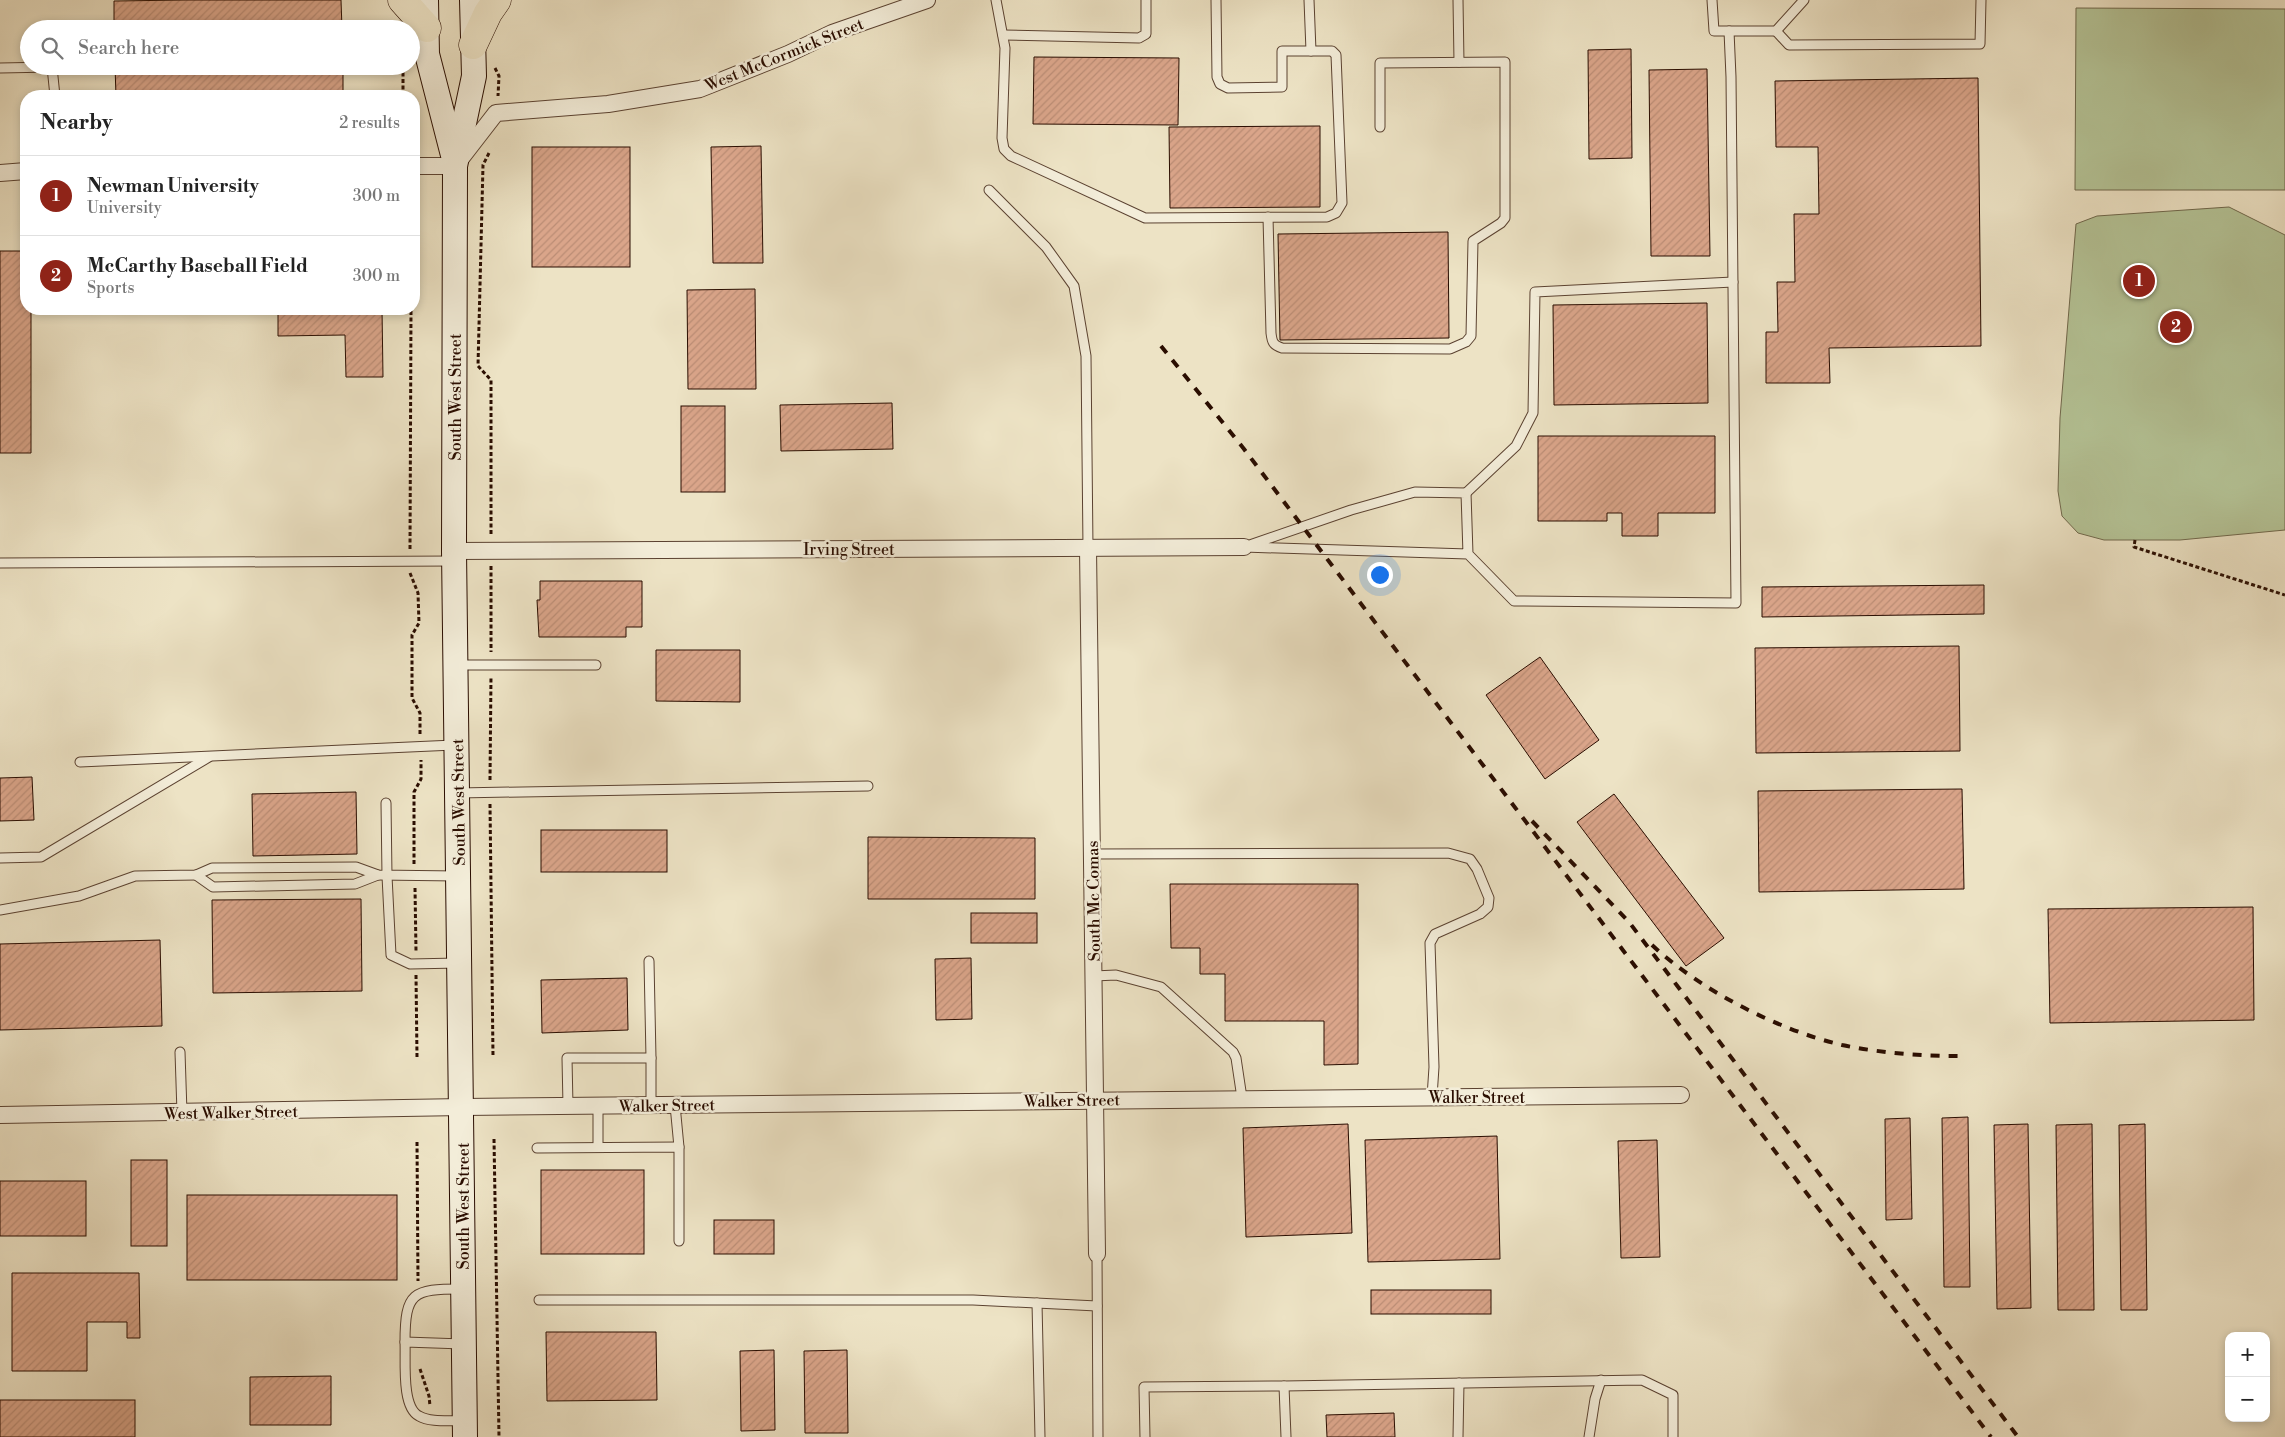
<!DOCTYPE html>
<meta charset="utf-8">
<style>
body{margin:0;font-family:"Libre Bodoni",serif;background:#f2f2f2;color:#222}
.controls{position:absolute;right:15px;bottom:15px;display:grid;overflow:hidden;border-radius:10px;box-shadow:0 2px 8px #0003}
.controls button{width:45px;height:45px;display:grid;place-items:center;padding:0;border:0;border-bottom:1px solid #e0e0e0;background:#fff;color:#222;font:25px sans-serif}
.you{position:absolute;left:1379px;top:574px;width:18px;height:18px;margin:-12px;border:4px solid #fff;border-radius:50%;background:#1a73e8;box-shadow:0 0 0 8px #1a73e833}
.badge{display:grid;place-items:center;width:32px;height:32px;border-radius:50%;background:#8f2418;color:#fff;font-size:16px;font-weight:700}
.pin{position:absolute;translate:-50% -50%;border:2px solid #fff;box-shadow:0 1px 5px #0006}
.list{margin:0;padding:0;list-style:none}
h2{display:flex;justify-content:space-between;align-items:center;height:65px;margin:0;padding:0 20px;font-size:21px}
h2 small{font-size:16px;font-weight:400;color:#767676}
.list li{display:grid;grid-template-columns:32px 1fr auto;gap:15px;align-items:center;box-sizing:border-box;height:80px;padding:0 20px;border-top:1px solid #e0e0e0}
.list b{display:block;font-size:19px;white-space:nowrap}
.list p{margin:0;font-size:16px;white-space:nowrap;color:#767676}
.list em{font-size:16px;font-style:normal;color:#767676}
.icon{flex:none;width:28px;height:28px;fill:none;stroke:currentColor;stroke-width:2;stroke-linecap:round;stroke-linejoin:round}
.map{position:relative;flex:none;width:2285px;height:1437px;overflow:hidden}
.search{position:absolute;background:#fff;box-shadow:0 2px 8px #0003;left:20px;top:20px;width:400px;height:55px;display:flex;align-items:center;gap:12px;box-sizing:border-box;padding:0 18px;border-radius:28px;color:#767676;font-size:19px}
.panel{position:absolute;background:#fff;box-shadow:0 2px 8px #0003;left:20px;top:90px;width:400px;height:225px;border-radius:20px}
.map>svg:first-child{display:block}
</style>
<div class="map">
<svg width="2285" height="1437" viewBox="0 0 2285 1437">
<defs>
<pattern id="building-hatch" width="6" height="6" patternUnits="userSpaceOnUse" patternTransform="scale(1.25)"><rect width="6" height="6" fill="#daa58a"/><path d="M-1 1l2-2M0 6l6-6M5 7l2-2" fill="none" stroke="#bb8d75"/></pattern>
</defs>
<rect width="100%" height="100%" fill="#ede3c5"/>
<filter id="stains"><feTurbulence type="fractalNoise" baseFrequency=".004" numOctaves="4"/><feColorMatrix values="0 0 0 0 .2 0 0 0 0 .09 0 0 0 0 .02 0 0 0 .5 -.17"/></filter>
<radialGradient id="worn" r=".72"><stop offset=".6" stop-color="#630" stop-opacity="0"/><stop offset="1" stop-color="#630" stop-opacity=".3"/></radialGradient>
<g fill="#b5c497" stroke="#70684c">
<polygon points="2076,8 2285,9 2285,190 2075,190"/>
<polygon points="2229,207 2285,235 2285,530 2180,540 2104,540 2078,533 2062,516 2058,491 2060,418 2076,224 2097,216"/>
</g>
<g fill="url(#building-hatch)" stroke="#2a0d00">
<polygon points="186,0 341,0 342,29 114,29 114,1"/>
<polygon points="1631,49 1632,158 1589,159 1588,50"/>
<polygon points="1034,57 1179,58 1178,125 1033,124"/>
<polygon points="115,66 343,66 343,96 116,96"/>
<polygon points="1707,69 1710,256 1651,256 1649,70"/>
<polygon points="1978,78 1981,346 1829,348 1830,383 1766,383 1766,332 1778,332 1777,282 1795,282 1794,214 1819,214 1818,147 1776,147 1775,81"/>
<polygon points="1320,126 1320,207 1170,208 1169,127"/>
<polygon points="761,146 763,263 713,263 711,147"/>
<rect x="532" y="147" width="98" height="120"/>
<polygon points="1448,232 1449,338 1280,340 1278,234"/>
<polygon points="0,251 26,251 26,309 31,309 31,453 0,453"/>
<polygon points="755,289 756,389 688,389 687,290"/>
<polygon points="1707,303 1708,403 1554,405 1553,305"/>
<polygon points="278,309 382,309 383,377 346,377 345,335 278,336"/>
<polygon points="892,403 893,449 781,451 780,405"/>
<rect x="681" y="406" width="44" height="86"/>
<polygon points="1538,436 1715,436 1715,513 1658,513 1658,536 1622,536 1622,513 1607,513 1607,521 1538,521"/>
<polygon points="540,581 642,581 642,627 626,627 626,637 539,637 537,600 540,600"/>
<polygon points="1984,585 1984,614 1762,617 1762,587"/>
<polygon points="1959,646 1960,751 1756,753 1755,648"/>
<polygon points="656,650 740,650 740,702 656,701"/>
<polygon points="1540,657 1599,740 1545,779 1486,695"/>
<polygon points="32,777 34,820 0,821 0,778"/>
<polygon points="1962,789 1964,889 1759,892 1758,791"/>
<polygon points="356,792 357,854 253,856 252,794"/>
<polygon points="1614,794 1724,938 1686,966 1577,822"/>
<rect x="541" y="830" width="126" height="42"/>
<polygon points="868,837 1035,838 1035,899 868,899"/>
<polygon points="1170,884 1358,884 1358,1064 1324,1065 1324,1021 1225,1021 1225,974 1200,974 1200,948 1171,948"/>
<polygon points="361,899 362,991 213,993 212,900"/>
<polygon points="2253,907 2254,1020 2050,1023 2048,909"/>
<rect x="971" y="913" width="66" height="30"/>
<polygon points="160,940 162,1026 0,1030 0,944"/>
<polygon points="971,958 972,1019 936,1020 935,959"/>
<polygon points="627,978 628,1030 542,1033 541,980"/>
<polygon points="1968,1117 1970,1287 1944,1287 1942,1118"/>
<polygon points="1910,1118 1912,1219 1886,1220 1885,1119"/>
<polygon points="1348,1124 1352,1233 1246,1237 1243,1128"/>
<polygon points="2028,1124 2031,1308 1997,1309 1994,1125"/>
<polygon points="2092,1124 2094,1310 2058,1310 2056,1125"/>
<polygon points="2145,1124 2147,1310 2121,1310 2119,1125"/>
<polygon points="1497,1136 1500,1259 1368,1262 1365,1140"/>
<polygon points="1657,1140 1660,1257 1621,1258 1618,1141"/>
<rect x="131" y="1160" width="36" height="86"/>
<rect x="541" y="1170" width="103" height="84"/>
<rect x="0" y="1181" width="86" height="55"/>
<rect x="187" y="1195" width="210" height="85"/>
<rect x="714" y="1220" width="60" height="34"/>
<polygon points="12,1273 139,1273 140,1338 127,1338 127,1322 87,1322 87,1371 12,1371"/>
<rect x="1371" y="1290" width="120" height="24"/>
<polygon points="546,1332 656,1332 657,1400 547,1401"/>
<polygon points="774,1350 775,1430 741,1431 740,1351"/>
<polygon points="847,1350 848,1433 805,1433 804,1351"/>
<polygon points="331,1376 331,1425 250,1425 250,1377"/>
<rect x="0" y="1400" width="135" height="37"/>
<polygon points="1394,1413 1395,1437 1327,1437 1326,1415"/>
</g>
<g fill="none" stroke-linecap="round" stroke-linejoin="round">
<defs>
<g id="service">
<polyline points="996,0 1005,48 1002,138 1004,149 1011,156 1145,218 1327,217 1336,213 1342,203 1336,55 1332,51 1282,51 1282,87 1228,88 1220,84 1217,77 1216,0"/>
<polyline points="1309,0 1311,51"/>
<polyline points="1458,0 1459,62"/>
<polyline points="1712,0 1714,31 1776,31 1804,0"/>
<polyline points="52,29 105,26"/>
<polyline points="1776,31 1789,45 1980,44 1981,0"/>
<polyline points="1003,35 1139,38 1146,34 1146,0"/>
<polyline points="0,68 52,67 55,96"/>
<polyline points="989,190 1046,247 1074,286 1086,356 1088,548"/>
<path d="M1268,217L1271,333C1272,342 1273,345 1282,348L1450,349L1466,342L1471,336L1473,241L1501,223L1505,218V62L1380,63V127"/>
<polyline points="1466,493 1516,446 1533,413 1535,292 1733,282"/>
<polyline points="1468,554 1466,493 1415,492 1351,510 1244,547 1468,554 1514,601 1736,603 1731,77 1729,31"/>
<polyline points="0,563 454,561"/>
<polyline points="456,665 596,665"/>
<polyline points="80,762 454,745"/>
<polyline points="458,793 868,786"/>
<polyline points="386,803 387,876 391,955 410,964 458,963"/>
<polyline points="1092,854 1448,853 1470,859 1477,869 1489,898 1488,907 1480,914 1435,934 1430,943 1434,1067 1432,1097"/>
<polyline points="0,858 41,857 209,757"/>
<polyline points="196,875 213,887 355,884 378,875"/>
<polyline points="0,910 79,896 135,876 196,875 212,868 356,867 378,875 457,876"/>
<polyline points="649,961 651,1058"/>
<polyline points="1094,976 1116,975 1161,987 1233,1052 1236,1058 1242,1098"/>
<polyline points="180,1052 182,1113"/>
<polyline points="598,1105 598,1146"/>
<polyline points="675,1105 679,1147"/>
<polyline points="568,1106 567,1058 651,1058 651,1105"/>
<polyline points="537,1148 679,1147 679,1241"/>
<polyline points="1097,1254 1098,1437"/>
<polyline points="539,1300 973,1300 1097,1306"/>
<polyline points="1037,1303 1040,1437"/>
<path d="M405,1342C405,1292 413,1289 461,1289"/>
<path d="M463,1344L405,1342C406,1360 401,1407 419,1416C431,1423 451,1420 465,1421"/>
<polyline points="1284,1386 1642,1380 1673,1395 1673,1437"/>
<polyline points="1145,1437 1144,1387 1284,1386 1286,1437"/>
<polyline points="1458,1437 1459,1383"/>
<polyline points="1589,1437 1595,1399 1601,1380"/>
</g>
<g id="minor">
<polyline points="414,166 455,166 496,113 608,104 700,89 788,54 832,33 927,0"/>
<polyline points="0,173 26,171"/>
<polyline points="1088,548 1097,1254"/>
<polyline points="454,551 1244,547"/>
<polyline points="0,1115 463,1107 1681,1095"/>
</g>
<g id="secondary">
<polyline points="426,0 427,54 454,159"/>
<polyline points="465,1437 454,551 455,166 474,76 472,0"/>
</g>
<g id="motorway">
<polyline points="402,0 427,28"/>
<polyline points="473,45 488,13 497,0"/>
</g>
</defs>
<use href="#service" stroke="#5b4231" stroke-width="11"/>
<use href="#minor" stroke="#5b4231" stroke-width="18"/>
<use href="#secondary" stroke="#2a0d00" stroke-width="26"/>
<use href="#motorway" stroke="#2a0d00" stroke-width="29"/>
<g stroke="#2a0d00" stroke-width="3" stroke-dasharray="4 2.5" stroke-linecap="butt">
<polyline points="403,66 403,96"/>
<polyline points="495,68 499,76 498,96"/>
<polyline points="489,153 483,165 478,366 491,380 491,535"/>
<polyline points="2135,540 2134,547 2285,595"/>
<polyline points="410,549 411,309"/>
<polyline points="491,566 491,652"/>
<polyline points="410,573 418,593 419,623 412,635 412,698 420,713 420,734"/>
<polyline points="490,780 491,676"/>
<polyline points="490,804 493,1056"/>
<polyline points="414,864 414,792 421,779 421,760"/>
<polyline points="415,888 416,951"/>
<polyline points="416,975 417,1057"/>
<polyline points="494,1139 499,1437"/>
<polyline points="417,1142 418,1281"/>
<polyline points="420,1369 429,1396 430,1406"/>
</g>
<use href="#service" stroke="#f3edd9" stroke-width="9"/>
<use href="#minor" stroke="#f3edd9" stroke-width="16"/>
<use href="#secondary" stroke="#f3edd9" stroke-width="24"/>
<use href="#motorway" stroke="#ede3c5" stroke-width="28"/>
<g stroke="#2a0d00" stroke-width="4" stroke-dasharray="9 9" stroke-linecap="butt">
<polyline points="1161,346 1244,449 1991,1437"/>
<polyline points="1532,821 1629,922 2018,1437"/>
<path d="M1652,945C1700,990 1778,1030 1842,1045C1880,1053 1921,1056 1959,1056"/>
</g>
</g>
<g text-anchor="middle" stroke-width="5" stroke-linejoin="round" paint-order="stroke">
<g font-size="16" fill="#2a0d00" stroke="#f3edd9">
<text transform="translate(784 54) rotate(-22)" y="6">West McCormick Street</text>
<text transform="translate(455 397) rotate(-90)" y="6">South West Street</text>
<text x="849" y="555">Irving Street</text>
<text transform="translate(458 802) rotate(-91)" y="6">South West Street</text>
<text transform="translate(1093 901) rotate(-91)" y="6">South Mc Comas</text>
<text x="1477" y="1103">Walker Street</text>
<text transform="translate(1072 1100) rotate(-1)" y="6">Walker Street</text>
<text transform="translate(667 1105) rotate(-1)" y="6">Walker Street</text>
<text transform="translate(231 1112) rotate(-1)" y="6">West Walker Street</text>
<text transform="translate(463 1206) rotate(-90)" y="6">South West Street</text>
</g>
</g>
<rect width="100%" height="100%" filter="url(#stains)"/>
<rect width="100%" height="100%" fill="url(#worn)"/>
</svg>
<div class="controls">
<button>+</button>
<button>−</button>
</div>
<div class="you"></div>
<div class="pin badge" style="left:2139px;top:281px">1</div>
<div class="pin badge" style="left:2176px;top:327px">2</div>
<div class="search"><svg class="icon" aria-label="search" viewBox="0 0 24 24"><circle cx="10" cy="10" r="6"/><path d="M15 15l6 6"/></svg>Search here</div>
<section class="panel">
<h2>Nearby<small>2 results</small></h2>
<ul class="list">
<li><span class="badge">1</span><div><b>Newman University</b><p>University</p></div><em>300 m</em></li>
<li><span class="badge">2</span><div><b>McCarthy Baseball Field</b><p>Sports</p></div><em>300 m</em></li>
</ul>
</section>
</div>
